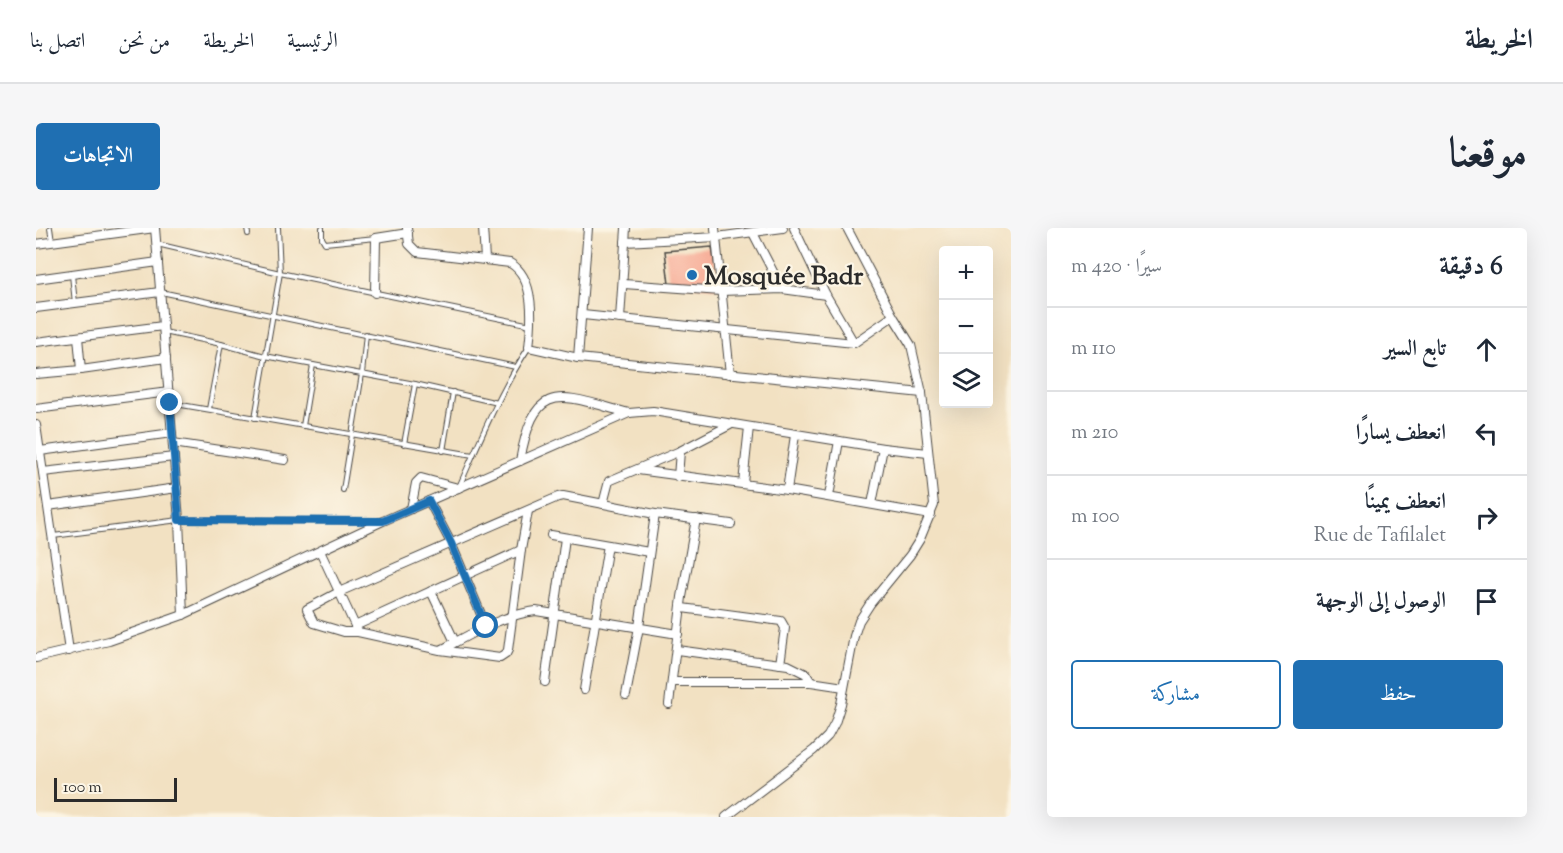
<!DOCTYPE html>
<html lang="ar">
<meta charset="utf-8">
<style>
body{margin:0;font-family:"Sorts Mill Goudy",Amiri,serif;background:#f6f6f7;color:#1f2937;direction:rtl}
.controls{position:absolute;right:18px;top:18px;display:grid;overflow:hidden;border-radius:6px;box-shadow:0 6px 24px #0002}
.controls button{width:54px;height:54px;display:grid;place-items:center;padding:0;border:0;border-bottom:2px solid #e0e1e3;background:#fff;color:#1f2937;font:30px sans-serif}
.scale{position:absolute;left:18px;bottom:15px;width:123px;box-sizing:border-box;padding-left:6px;border:3px solid #2b2b2b;border-top:0;font-size:16px;line-height:21px;white-space:nowrap;color:#2b2b2b;-webkit-text-stroke:4px #fcf5e5;paint-order:stroke}
.stop{position:absolute;width:18px;height:18px;margin:-14px;border:4px solid #1f6fb2;border-radius:50%;background:#fff}
.stop.end{background:#1f6fb2;border-color:#fff;box-shadow:0 2px 6px #0008}
.list{margin:0;padding:0;list-style:none}
h2{display:flex;justify-content:space-between;align-items:center;height:78px;margin:0;padding:0 24px;font-size:26px}
h2 small{font-size:20px;font-weight:400;color:#747a83}
.list li{display:grid;grid-template-columns:39px 1fr auto;gap:18px;align-items:center;box-sizing:border-box;height:84px;padding:0 24px;border-top:2px solid #e0e1e3}
.list b{display:block;font-size:22px;white-space:nowrap}
.list p{margin:0;font-size:20px;white-space:nowrap;color:#747a83}
.list em{font-size:20px;font-style:normal;color:#747a83}
.actions{display:flex;gap:12px;padding:18px 24px}
.actions a{flex:1;padding:14px 0;border:2px solid #1f6fb2;border-radius:6px;text-align:center;font-size:21px;color:#1f6fb2}
.actions .main{background:#1f6fb2;color:#fff}
.icon{flex:none;width:33px;height:33px;fill:none;stroke:currentColor;stroke-width:2;stroke-linecap:round;stroke-linejoin:round}
.map{position:relative;flex:none;width:975px;height:589px;overflow:hidden;direction:ltr;border-radius:6px}
header{display:flex;align-items:center;gap:36px;box-sizing:border-box;height:84px;padding:0 30px;background:#fff;border-bottom:2px solid #e0e1e3}
header strong{font-size:28px}
nav{display:flex;gap:33px;margin-inline-start:auto;font-size:21px}
.intro{display:flex;align-items:center;justify-content:space-between;box-sizing:border-box;height:144px;padding:0 36px}
h1{margin:0;font-size:42px}
.button{padding:15px 27px;border-radius:6px;background:#1f6fb2;color:#fff;font-size:21px;font-weight:700}
main{display:flex;gap:36px;padding:0 36px}
aside{flex:1;background:#fff;border-radius:6px;box-shadow:0 6px 24px #0002}
.map>svg:first-child{display:block}
</style>
<header>
<strong>الخريطة</strong>
<nav><a>الرئيسية</a><a>الخريطة</a><a>من نحن</a><a>اتصل بنا</a></nav>
</header>
<div class="intro"><h1>موقعنا</h1><a class="button">الاتجاهات</a></div>
<main>
<aside>
<h2>6 دقيقة<small>سيرًا · 420 m</small></h2>
<ul class="list">
<li><svg class="icon" aria-label="ahead" viewBox="0 0 24 24"><path d="M12 20V5M6 11l6-6 6 6"/></svg><div><b>تابع السير</b></div><em>110 m</em></li>
<li><svg class="icon" aria-label="left" viewBox="0 0 24 24"><path d="M17 20v-9H6M10 6l-5 5 5 5"/></svg><div><b>انعطف يسارًا</b></div><em>210 m</em></li>
<li><svg class="icon" aria-label="right" viewBox="0 0 24 24"><path d="M7 20v-9h11M14 6l5 5-5 5"/></svg><div><b>انعطف يمينًا</b><p>Rue de Tafilalet</p></div><em>100 m</em></li>
<li><svg class="icon" aria-label="arrive" viewBox="0 0 24 24"><path d="M6 21V4h12l-3 4 3 4H6"/></svg><div><b>الوصول إلى الوجهة</b></div></li>
</ul>
<div class="actions"><a class="main">حفظ</a><a>مشاركة</a></div>
</aside>
<div class="map">
<svg width="975" height="589" viewBox="0 0 975 589">
<rect width="100%" height="100%" fill="#fcf5e5"/>
<filter id="ink" filterUnits="userSpaceOnUse"><feTurbulence type="fractalNoise" baseFrequency=".0167" numOctaves="2"/><feDisplacementMap in="SourceGraphic" scale="12" xChannelSelector="R" yChannelSelector="G"/><feConvolveMatrix kernelMatrix="1 2 1 2 8 2 1 2 1" color-interpolation-filters="sRGB"/></filter>
<filter id="wash" filterUnits="userSpaceOnUse"><feTurbulence type="fractalNoise" baseFrequency=".008" numOctaves="4" result="noise"/><feDisplacementMap in="SourceGraphic" scale="24" xChannelSelector="R" yChannelSelector="G"/><feGaussianBlur stdDeviation="1.35" result="paint"/><feColorMatrix in="noise" values="0 0 0 0 0 0 0 0 0 0 0 0 0 0 0 0 0 1.4 0 .05"/><feComposite in="paint" operator="in"/></filter>
<g filter="url(#wash)">
<rect width="100%" height="100%" fill="#f2e1c2"/>
<g id="blocks">
<polygon fill="#f7a993" points="676,19 682,60 633,56 629,23"/>
</g>
</g>
<g filter="url(#ink)">
<use href="#blocks" fill-opacity="0" stroke="#494642" stroke-width="1.5"/>
<g fill="none" stroke-linecap="round" stroke-linejoin="round">
<defs>
<g id="lane">
<polyline points="14,0 16,14"/>
<polyline points="211,0 212,6"/>
<polyline points="286,0 286,10 289,15 340,10"/>
<polyline points="121,16 244,45 495,97"/>
<polyline points="36,47 39,75"/>
<polyline points="125,64 480,139"/>
<polyline points="128,104 185,116 229,128 379,156 462,175"/>
<polyline points="134,175 437,227"/>
<polyline points="173,181 185,116"/>
<polyline points="219,190 244,45 242,0"/>
<polyline points="267,198 277,137"/>
<polyline points="368,216 379,156"/>
<polyline points="407,223 417,164"/>
<path d="M423,259C444,212 464,163 493,119"/>
<polyline points="307,262 326,146 330,106"/>
<polyline points="17,308 143,292 342,293"/>
</g>
<g id="street">
<polyline points="119,0 143,292 147,387"/>
<path d="M371,0L373,16L381,24L474,35C500,50 496,94 493,119L542,130L886,165"/>
<polyline points="447,0 449,31"/>
<polyline points="679,0 694,146"/>
<polyline points="758,0 790,67 818,115"/>
<polyline points="717,5 746,61"/>
<polyline points="589,14 681,9 747,0"/>
<polyline points="0,16 119,0"/>
<polyline points="0,51 122,34"/>
<polyline points="588,56 685,63 746,61 790,67"/>
<polyline points="339,65 340,10 372,5"/>
<polyline points="0,80 124,64"/>
<polyline points="547,87 818,115 857,88"/>
<polyline points="584,91 590,0"/>
<polyline points="42,109 45,142"/>
<polyline points="0,114 127,98"/>
<polyline points="542,130 552,0"/>
<polyline points="0,146 45,142 130,130"/>
<polyline points="0,181 133,164"/>
<polyline points="0,197 33,423"/>
<polyline points="137,215 249,232"/>
<polyline points="4,223 136,205"/>
<path d="M484,233C499,148 526,168 593,185"/>
<polyline points="602,242 751,262 895,287"/>
<polyline points="7,244 138,229"/>
<polyline points="642,249 644,223"/>
<polyline points="707,255 713,199"/>
<polyline points="751,262 759,207"/>
<polyline points="793,268 803,213"/>
<polyline points="393,273 415,315 450,398"/>
<polyline points="567,276 573,253 644,223 694,197"/>
<polyline points="836,276 847,220"/>
<polyline points="12,278 141,260"/>
<polyline points="375,281 380,255 385,250 422,260"/>
<polyline points="515,307 613,324"/>
<polyline points="284,323 322,404 404,422 464,430 470,426 472,422 485,322 492,283"/>
<polyline points="395,363 419,414"/>
<polyline points="646,380 745,393 749,400 744,436"/>
<polyline points="319,398 485,322"/>
<polyline points="322,404 308,404 278,395 271,381 303,364 522,269 527,268 619,286 695,296"/>
<path d="M405,422C435,406 466,387 500,383L642,406"/>
<polyline points="641,422 752,437 770,446 775,454"/>
<polyline points="0,430 73,413 147,387 347,293 593,185 617,183 847,220 892,225"/>
<polyline points="509,454 529,310"/>
<polyline points="637,454 775,454 808,459"/>
<polyline points="548,462 572,317"/>
<polyline points="590,467 603,399 619,286"/>
<polyline points="633,476 646,369 660,291"/>
<polyline points="690,589 778,522 792,508 799,495 805,476 818,408 823,393 834,376 874,327 884,311 898,277 886,165 875,117 857,88 811,0"/>
</g>
</defs>
<use href="#lane" stroke="#494642" stroke-width="6"/>
<use href="#street" stroke="#494642" stroke-width="10"/>
<use href="#lane" stroke="#fff" stroke-width="4"/>
<use href="#street" stroke="#fff" stroke-width="8"/>
</g>
</g>
<g fill="none" stroke-linecap="round" stroke-linejoin="round" filter="url(#ink)">
<polyline stroke="#1f6fb2" stroke-width="8" points="134,175 143,292 347,293 393,273 415,315 450,398"/>
</g>
<circle fill="#1f6fb2" stroke="#fcf5e5" stroke-width="2" cx="656" cy="47" r="6"/>
<g text-anchor="middle" stroke-width="4.5" stroke-linejoin="round" paint-order="stroke">
<g font-size="26" font-weight="bold" fill="#2b2b2b" stroke="#fcf5e5" text-anchor="start">
<text x="668" y="56">Mosquée Badr</text>
</g>
</g>
</svg>
<div class="controls">
<button>+</button>
<button>−</button>
<button><svg class="icon" aria-label="layers" viewBox="0 0 24 24"><path d="M12 4l9 5-9 5-9-5zM3 14l9 5 9-5"/></svg></button>
</div>
<div class="scale">100 m</div>
<div class="stop" style="left:450px;top:398px"></div>
<div class="stop end" style="left:134px;top:175px"></div>
</div>
</main>
